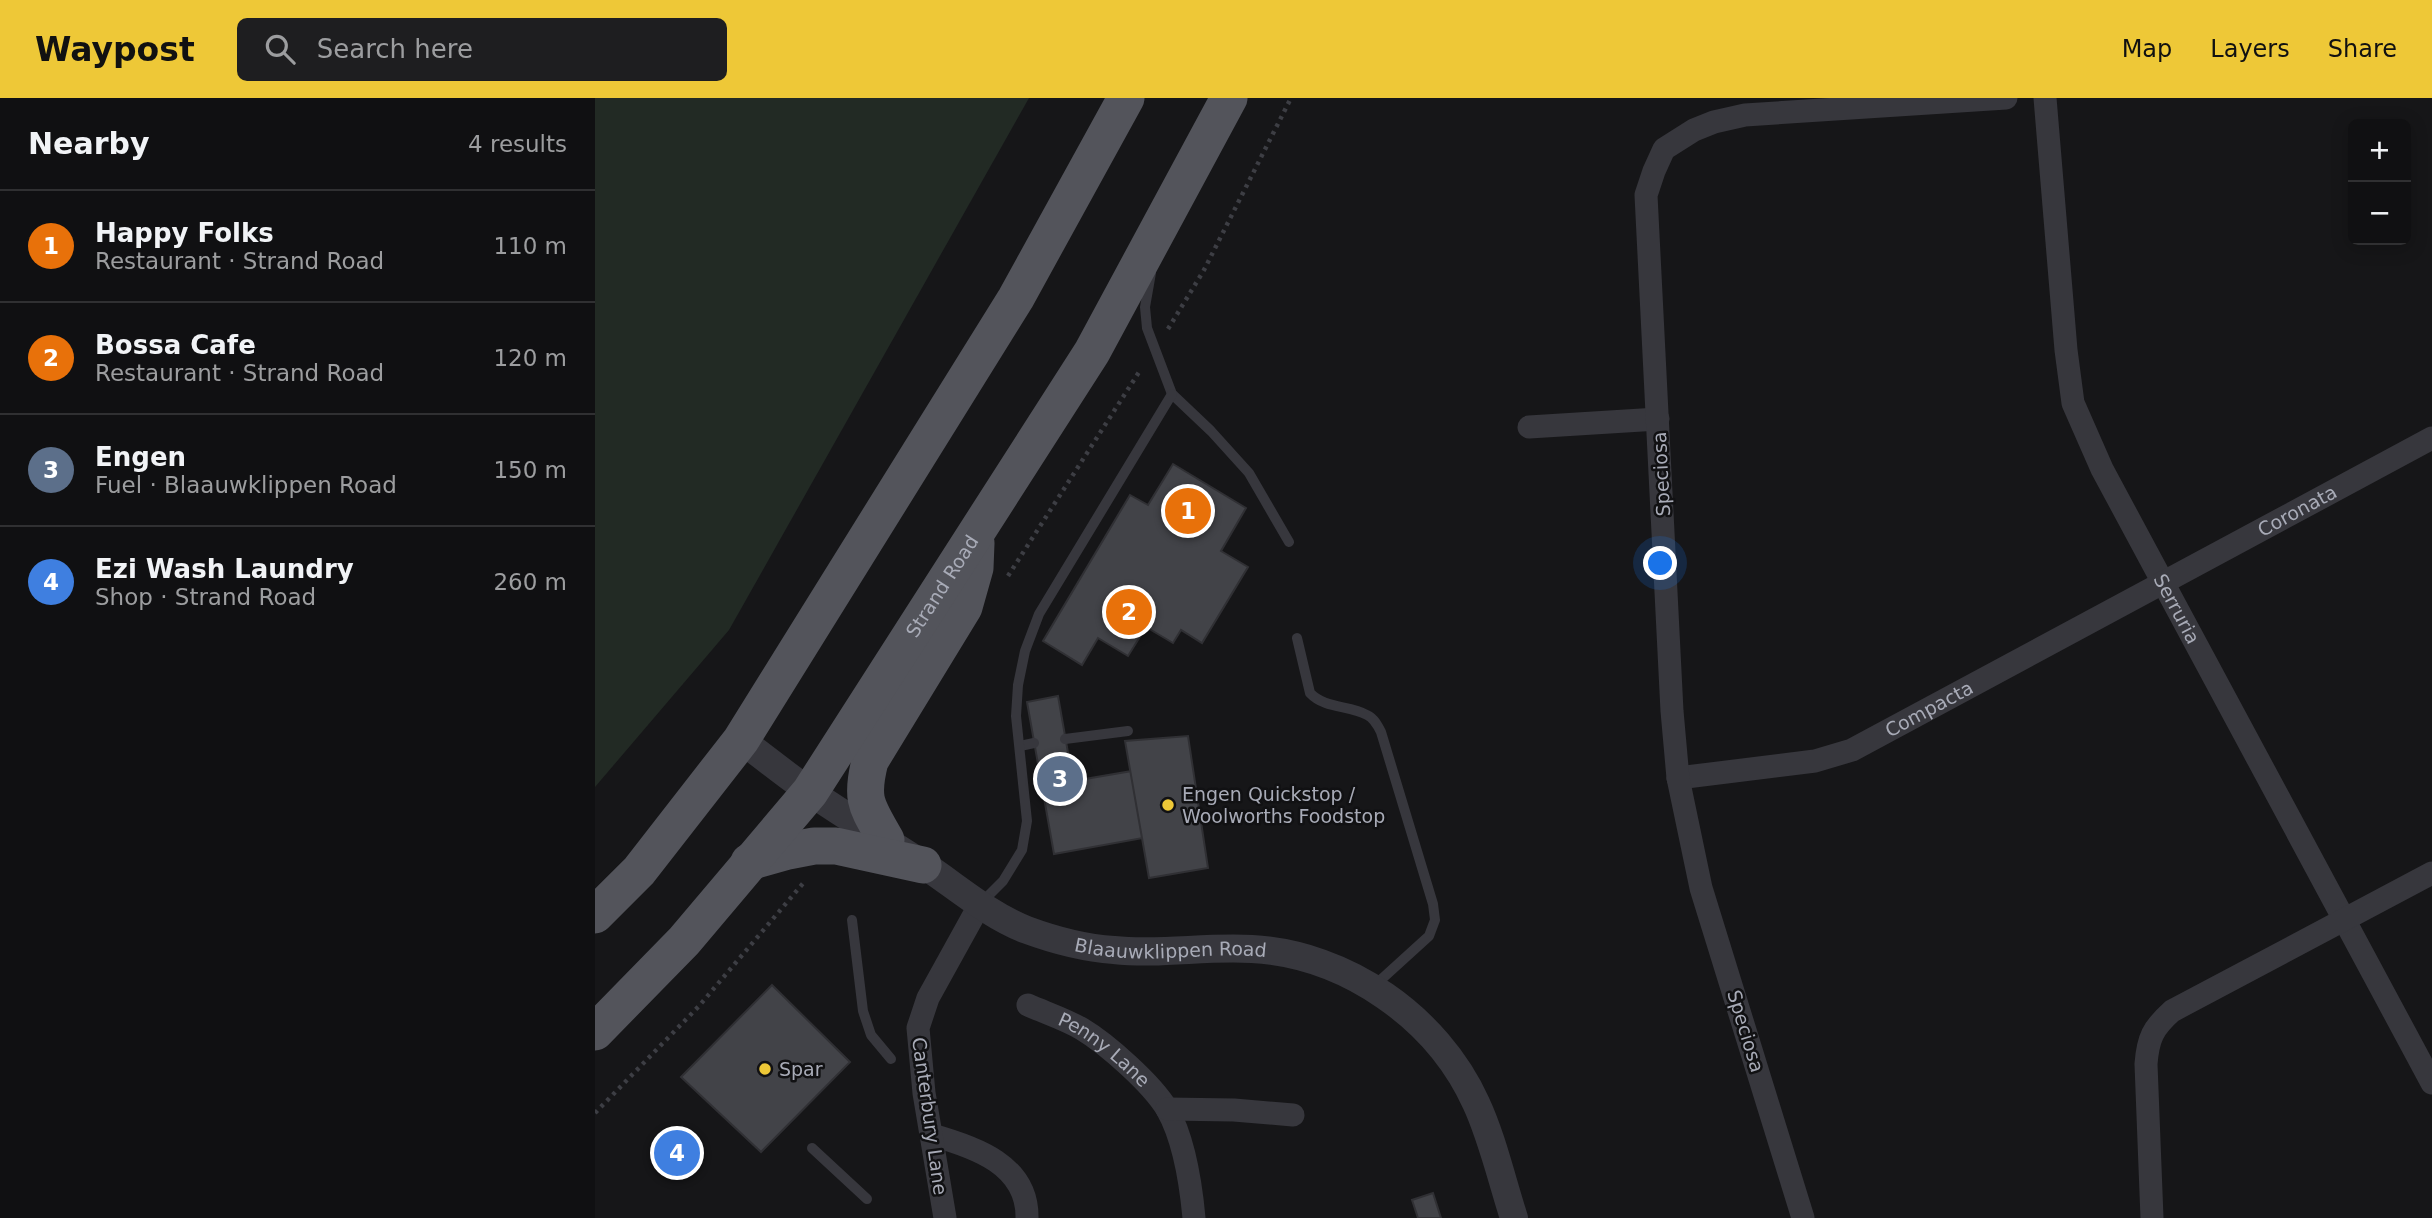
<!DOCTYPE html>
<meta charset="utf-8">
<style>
body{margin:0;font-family:"DejaVu Sans",sans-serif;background:#1e1e20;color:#f1f3f6}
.controls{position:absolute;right:21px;top:21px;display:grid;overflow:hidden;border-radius:10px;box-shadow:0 4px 18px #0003}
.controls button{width:63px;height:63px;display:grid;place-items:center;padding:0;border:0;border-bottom:2px solid #303032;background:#101012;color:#f1f3f6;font:35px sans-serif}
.you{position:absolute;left:1066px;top:466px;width:24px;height:24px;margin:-18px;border:5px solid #fff;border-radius:50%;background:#1a73e8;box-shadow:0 0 0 10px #1a73e833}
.badge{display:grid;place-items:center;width:46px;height:46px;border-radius:50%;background:#eec837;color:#fff;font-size:23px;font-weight:700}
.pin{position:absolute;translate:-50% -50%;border:4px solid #fff;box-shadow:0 2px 7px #0006}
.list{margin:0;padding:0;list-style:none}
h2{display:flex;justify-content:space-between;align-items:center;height:91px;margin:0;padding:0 28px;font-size:30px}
h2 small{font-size:23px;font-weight:400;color:#9c9d9f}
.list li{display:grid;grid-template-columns:46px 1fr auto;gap:21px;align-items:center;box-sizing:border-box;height:112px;padding:0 28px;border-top:2px solid #303032}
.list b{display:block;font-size:26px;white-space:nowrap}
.list p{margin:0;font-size:23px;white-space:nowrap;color:#9c9d9f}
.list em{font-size:23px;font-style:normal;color:#9c9d9f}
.icon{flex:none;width:38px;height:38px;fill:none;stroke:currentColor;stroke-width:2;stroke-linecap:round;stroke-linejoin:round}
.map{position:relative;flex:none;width:1837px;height:1120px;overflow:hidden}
header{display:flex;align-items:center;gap:42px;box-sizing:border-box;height:98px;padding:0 35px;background:#eec837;color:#111}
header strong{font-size:33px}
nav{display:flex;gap:38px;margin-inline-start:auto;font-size:24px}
.search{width:490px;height:63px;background:#1e1e20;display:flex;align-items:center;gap:18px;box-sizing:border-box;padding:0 24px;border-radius:10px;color:#9c9d9f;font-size:26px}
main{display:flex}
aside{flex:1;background:#101012}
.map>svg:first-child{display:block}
</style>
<header>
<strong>Waypost</strong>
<div class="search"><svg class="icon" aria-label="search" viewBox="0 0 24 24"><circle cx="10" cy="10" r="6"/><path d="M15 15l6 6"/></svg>Search here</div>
<nav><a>Map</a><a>Layers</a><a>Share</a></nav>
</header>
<main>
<aside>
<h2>Nearby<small>4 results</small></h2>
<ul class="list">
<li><span class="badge" style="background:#e8710a">1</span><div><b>Happy Folks</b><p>Restaurant · Strand Road</p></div><em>110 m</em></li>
<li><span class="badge" style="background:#e8710a">2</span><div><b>Bossa Cafe</b><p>Restaurant · Strand Road</p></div><em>120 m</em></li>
<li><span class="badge" style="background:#5c6f8a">3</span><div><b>Engen</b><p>Fuel · Blaauwklippen Road</p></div><em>150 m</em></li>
<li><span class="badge" style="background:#3f7fe0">4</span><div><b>Ezi Wash Laundry</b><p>Shop · Strand Road</p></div><em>260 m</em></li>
</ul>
</aside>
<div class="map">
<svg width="1837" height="1120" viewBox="0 0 1837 1120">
<rect width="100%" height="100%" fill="#161618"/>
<polygon fill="#222a24" points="0,0 434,0 134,532 0,689"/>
<g fill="#424348" stroke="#303034" stroke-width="2">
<polygon points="578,366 651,410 626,453 653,469 607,545 586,532 578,545 551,529 533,558 503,540 487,567 448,543 535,397 553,407"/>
<polygon points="463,598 478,683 537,673 548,740 459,756 432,604"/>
<polygon points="593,638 613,770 554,780 530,643"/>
<polygon points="177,887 255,964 166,1054 86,979"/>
<polygon points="838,1095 846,1120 823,1120 817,1102"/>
</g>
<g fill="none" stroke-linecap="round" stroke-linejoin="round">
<g stroke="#3d3e44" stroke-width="4.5" stroke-dasharray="3.5 5" stroke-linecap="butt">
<polyline points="573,231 609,172 696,0"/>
<polyline points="413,478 546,271"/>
<polyline points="0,1015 104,908 210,783"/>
</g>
<g stroke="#37373d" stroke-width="10">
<polyline points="556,175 550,209 552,230 577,296 616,333 654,375 694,444"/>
<path d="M702,540L715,595C730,611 754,607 772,617C779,620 783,628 786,634L838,806L840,822L834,838L779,888"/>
<polyline points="470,641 533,633"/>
<polyline points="425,648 439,645"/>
<polyline points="385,806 408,783 427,752 432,723 421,618 423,587 430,553 444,516 577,296"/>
<polyline points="257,822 268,913 276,937 296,961"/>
<polyline points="217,1050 272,1101"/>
</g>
<g stroke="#37373d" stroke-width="23">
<path id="s1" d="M1450,0L1471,252L1478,305L1507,371L1837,985"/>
<polyline points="934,329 1063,321"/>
<path id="s2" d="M1083,680L1220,663L1257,652L1837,340"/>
<path id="s3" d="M433,907C451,915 470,921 487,931C512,946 557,986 572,1011C589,1041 596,1087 599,1120"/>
<polyline points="572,1011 639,1012 698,1017"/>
<path d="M337,1037C380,1049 433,1067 432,1120"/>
<polyline points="350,1120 329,995 323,930 333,900 385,806"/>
<polyline points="1208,1120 1106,790 1083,680 1077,613 1051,97 1059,73 1069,51 1099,32 1119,24 1150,17 1411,0"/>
<path d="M1557,1120L1551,966C1553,940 1558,930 1577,913L1837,775"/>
</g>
<path stroke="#37373d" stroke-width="28" id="s4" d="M146,642C169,659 191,677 214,693C251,719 291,742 329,767C362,789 395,818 432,832C459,842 490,850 519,852C565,857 611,848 657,851C751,856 842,919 881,1005C897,1039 907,1083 919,1120"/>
<g stroke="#53545b" stroke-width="37">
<path d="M291,742C272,708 265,703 275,663L369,509L380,470L381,445"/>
<polyline points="154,764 193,753 219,748 241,748 328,767"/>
<polyline points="0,817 44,773 146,642 421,200 531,0"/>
<path id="s5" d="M0,934L89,843L215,694L497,254L634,0"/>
</g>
</g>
<g fill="#eec837" stroke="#111113" stroke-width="2.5">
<circle cx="573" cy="707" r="7"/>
<circle cx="170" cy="971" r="7"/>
</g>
<g text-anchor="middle" stroke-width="5" stroke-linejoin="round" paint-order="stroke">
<g font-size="19" fill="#a8abb7" stroke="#111113">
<text transform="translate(1066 376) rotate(-93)" y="7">Speciosa</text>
<text dy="7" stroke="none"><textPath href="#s2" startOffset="682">Coronata</textPath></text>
<text dy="7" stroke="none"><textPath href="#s5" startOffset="567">Strand Road</textPath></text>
<text dy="7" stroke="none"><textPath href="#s1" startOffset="537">Serruria</textPath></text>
<text dy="7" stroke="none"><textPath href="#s2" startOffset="264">Compacta</textPath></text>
<text dy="7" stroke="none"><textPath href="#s4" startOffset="490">Blaauwklippen Road</textPath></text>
<text transform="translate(1151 933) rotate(73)" y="7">Speciosa</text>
<text dy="7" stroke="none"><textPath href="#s3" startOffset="89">Penny Lane</textPath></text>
<text transform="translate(335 1018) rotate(82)" y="7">Canterbury Lane</text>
</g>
<g font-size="19" fill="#a8abb7" stroke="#111113" text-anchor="start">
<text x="587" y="703">Engen Quickstop /<tspan x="587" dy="22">Woolworths Foodstop</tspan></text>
<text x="184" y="978">Spar</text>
</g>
</g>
</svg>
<div class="controls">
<button>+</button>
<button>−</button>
</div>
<div class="you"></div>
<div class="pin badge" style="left:593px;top:413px;background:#e8710a">1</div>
<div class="pin badge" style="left:534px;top:514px;background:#e8710a">2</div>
<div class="pin badge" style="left:465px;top:681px;background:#5c6f8a">3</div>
<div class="pin badge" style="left:82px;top:1055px;background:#3f7fe0">4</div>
</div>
</main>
